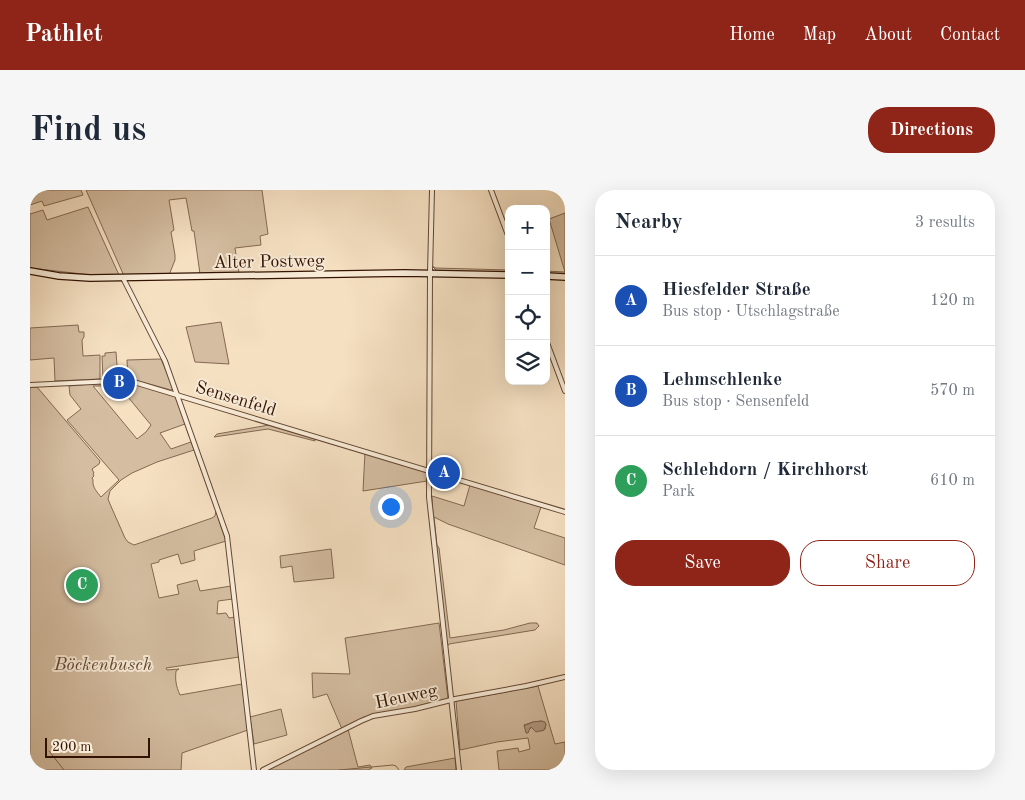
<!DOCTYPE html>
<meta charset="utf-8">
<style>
body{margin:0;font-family:"Old Standard TT",serif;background:#f6f6f7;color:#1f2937}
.controls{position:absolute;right:15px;top:15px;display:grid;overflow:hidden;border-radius:10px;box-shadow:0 5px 20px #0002}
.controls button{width:45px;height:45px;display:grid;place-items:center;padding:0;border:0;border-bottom:1px solid #e0e1e3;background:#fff;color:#1f2937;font:25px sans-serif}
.scale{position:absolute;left:15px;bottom:12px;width:105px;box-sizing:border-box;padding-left:5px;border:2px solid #321202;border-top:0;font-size:14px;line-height:18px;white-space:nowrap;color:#321202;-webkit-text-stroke:4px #f8ebd7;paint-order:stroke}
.you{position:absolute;left:360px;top:316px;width:18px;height:18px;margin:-12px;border:4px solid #fff;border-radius:50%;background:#1a73e8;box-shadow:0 0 0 8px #1a73e833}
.badge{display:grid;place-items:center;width:32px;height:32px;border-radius:50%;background:#8f2418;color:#fff;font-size:16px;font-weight:700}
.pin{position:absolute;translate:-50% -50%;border:2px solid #fff;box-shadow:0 1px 5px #0006}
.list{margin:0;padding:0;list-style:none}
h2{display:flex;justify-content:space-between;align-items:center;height:65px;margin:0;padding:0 20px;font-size:21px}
h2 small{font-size:16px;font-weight:400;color:#747a83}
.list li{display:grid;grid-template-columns:32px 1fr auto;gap:15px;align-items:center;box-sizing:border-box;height:90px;padding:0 20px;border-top:1px solid #e0e1e3}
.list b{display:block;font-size:19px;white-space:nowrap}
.list p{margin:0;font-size:16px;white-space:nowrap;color:#747a83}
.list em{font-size:16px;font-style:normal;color:#747a83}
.actions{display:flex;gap:10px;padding:15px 20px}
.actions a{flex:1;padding:11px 0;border:1px solid #8f2418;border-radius:20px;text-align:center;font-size:18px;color:#8f2418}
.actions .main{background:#8f2418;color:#fff}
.icon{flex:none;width:28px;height:28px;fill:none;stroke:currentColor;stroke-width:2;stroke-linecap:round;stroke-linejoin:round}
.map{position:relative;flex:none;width:535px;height:580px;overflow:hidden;border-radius:20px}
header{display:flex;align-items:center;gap:30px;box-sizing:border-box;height:70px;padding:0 25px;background:#8f2418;color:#fff}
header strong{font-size:24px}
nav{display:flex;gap:28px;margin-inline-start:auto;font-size:18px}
.intro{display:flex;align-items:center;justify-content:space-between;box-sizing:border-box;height:120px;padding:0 30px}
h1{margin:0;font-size:35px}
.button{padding:12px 22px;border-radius:20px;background:#8f2418;color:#fff;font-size:18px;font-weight:700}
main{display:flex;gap:30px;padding:0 30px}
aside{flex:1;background:#fff;border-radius:20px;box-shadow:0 5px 20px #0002}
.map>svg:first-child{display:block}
</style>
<header>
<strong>Pathlet</strong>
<nav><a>Home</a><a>Map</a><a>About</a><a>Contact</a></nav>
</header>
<div class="intro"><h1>Find us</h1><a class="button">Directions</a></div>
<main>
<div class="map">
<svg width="535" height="580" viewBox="0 0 535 580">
<rect width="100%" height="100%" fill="#f5e0c2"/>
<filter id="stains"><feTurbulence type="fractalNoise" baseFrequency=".004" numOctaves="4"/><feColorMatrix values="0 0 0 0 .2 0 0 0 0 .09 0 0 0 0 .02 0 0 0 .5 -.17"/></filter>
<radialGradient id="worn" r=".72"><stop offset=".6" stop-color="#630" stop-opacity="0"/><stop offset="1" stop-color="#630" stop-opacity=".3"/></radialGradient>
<g fill="#d4bda1" stroke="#836852" fill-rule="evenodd">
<polygon points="0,0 51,0 53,5 14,16 12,11 0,15"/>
<polygon points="56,0 232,0 238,44 230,46 231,55 205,58 209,83 170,84 164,41 162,41 156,8 139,10 144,40 141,42 145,65 145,70 139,85 94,86"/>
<polygon points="58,17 89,85 61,85 0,78 0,24 13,20 17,30"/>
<polygon points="535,23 535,84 516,84 516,81 535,82 519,29"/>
<polygon points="402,76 406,78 479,80 479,83 408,81 406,80"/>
<polygon points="191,132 199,174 165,172 156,137"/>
<polygon points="48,135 49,142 54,142 54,147 52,150 53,166 70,165 70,189 25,191 24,168 0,170 0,138"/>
<polygon points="86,162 88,188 73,189 72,166 75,166 75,163"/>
<polygon points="131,169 143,198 141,200 98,188 97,170"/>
<path d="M73,193H99L115,196L145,206L147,208L160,244L159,246L155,234L130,243L141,259L161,252L190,327L188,328L196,351L164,361L165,370L151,374L148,364L129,370V372L121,374L129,408L149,404L147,395L167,390L170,401L201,396L203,409L188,411L187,424L196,423L199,428L205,427L209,467L136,478L137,480L149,479L146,481C145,490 146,496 150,505L212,494L218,540L152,563L151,580H0V197H7L70,271L69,274L62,279L64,283L63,284L64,286L62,288L63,290C62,297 67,302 71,307L89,290L37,230L51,219L40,205L39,196ZM63,196H89L121,235L116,242L107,249ZM164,260L186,321L185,326L182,328L104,355L98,352L95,348L80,314L78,309L80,301L91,290L102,283L127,272Z"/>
<polygon points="239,235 285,248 285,251 238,239 184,247 187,244"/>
<polygon points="335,262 397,280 397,291 333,301"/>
<polygon points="440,295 511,317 504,338 535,348 535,375 418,334 404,327 407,355 409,358 420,448 474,440 500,433 507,433 509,436 505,440 419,454 417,457 402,327 403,326 402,306 434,316"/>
<polygon points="301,359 304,388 264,392 262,376 251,378 250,366"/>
<polygon points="409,433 418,509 397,515 334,527 312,539 297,504 283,508 282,483 320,484 315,448"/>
<path d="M508,496L525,554L535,552V580H469L467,561L488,558L489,562L500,559L498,548L467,552L430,560L426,511ZM511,531L516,534L515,539L512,541L504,539L502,537L499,540L494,535L503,532Z"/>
<polygon points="251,519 257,545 224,554 220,527"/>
<polygon points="318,539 328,577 340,575 342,578 338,580 238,580"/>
<polygon points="425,568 426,580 374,580 376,577"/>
</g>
<polygon fill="#b39a81" stroke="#7f644e" points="512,531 515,532 516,535 514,540 506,542 501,537 500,538 498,543 496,543 494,535 496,535 503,532"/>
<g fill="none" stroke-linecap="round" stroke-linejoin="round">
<g stroke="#7f644e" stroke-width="1">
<polyline points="19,561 34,580"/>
<polyline points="309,580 363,575 366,576 369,580"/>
</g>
<defs>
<g id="minor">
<polyline points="402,0 400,83 399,307 429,580"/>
<polyline points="461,0 479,48"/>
<polyline points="93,88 135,171 197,346 224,580"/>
<polyline points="516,150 535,201"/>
<polyline points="0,195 84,191 107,193 535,322"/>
<polyline points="233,580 331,531 343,526 385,519 425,509 496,496 535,487"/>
</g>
<g id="secondary">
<polyline points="0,81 29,86 60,88 374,83 479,85"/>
<polyline points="516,86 535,87"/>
</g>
</defs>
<use href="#minor" stroke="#634632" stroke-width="6"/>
<use href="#secondary" stroke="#321202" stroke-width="8"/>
<use href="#minor" stroke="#f8ebd7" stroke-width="4"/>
<use href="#secondary" stroke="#f8ebd7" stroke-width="5.5"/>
</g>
<g text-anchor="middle" stroke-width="4" stroke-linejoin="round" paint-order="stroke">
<g font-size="18" fill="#321202" stroke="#f8ebd7">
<text transform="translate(239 71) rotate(-1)" y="6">Alter Postweg</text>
<text transform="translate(206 208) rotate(17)" y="6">Sensenfeld</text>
<text transform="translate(376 506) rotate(-12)" y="6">Heuweg</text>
</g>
<g font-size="18" font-style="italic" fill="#634532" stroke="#f8ebd7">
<text x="73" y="480">Böckenbusch</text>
</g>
</g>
<rect width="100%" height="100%" filter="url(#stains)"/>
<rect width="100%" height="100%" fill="url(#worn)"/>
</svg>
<div class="controls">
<button>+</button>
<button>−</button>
<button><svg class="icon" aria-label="locate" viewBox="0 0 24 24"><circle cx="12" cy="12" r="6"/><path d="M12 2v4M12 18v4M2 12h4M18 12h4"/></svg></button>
<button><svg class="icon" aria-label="layers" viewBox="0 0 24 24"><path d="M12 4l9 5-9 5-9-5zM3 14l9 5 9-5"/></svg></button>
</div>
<div class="scale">200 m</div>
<div class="you"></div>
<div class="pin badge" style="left:414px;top:283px;background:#1a4fb4">A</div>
<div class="pin badge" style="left:89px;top:193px;background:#1a4fb4">B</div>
<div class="pin badge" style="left:52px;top:395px;background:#2e9e5b">C</div>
</div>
<aside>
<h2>Nearby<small>3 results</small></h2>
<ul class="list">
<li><span class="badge" style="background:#1a4fb4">A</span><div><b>Hiesfelder Straße</b><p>Bus stop · Utschlagstraße</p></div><em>120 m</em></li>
<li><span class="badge" style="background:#1a4fb4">B</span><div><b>Lehmschlenke</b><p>Bus stop · Sensenfeld</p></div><em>570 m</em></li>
<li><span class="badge" style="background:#2e9e5b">C</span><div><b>Schlehdorn / Kirchhorst</b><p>Park</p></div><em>610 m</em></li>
</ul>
<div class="actions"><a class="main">Save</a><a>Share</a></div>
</aside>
</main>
